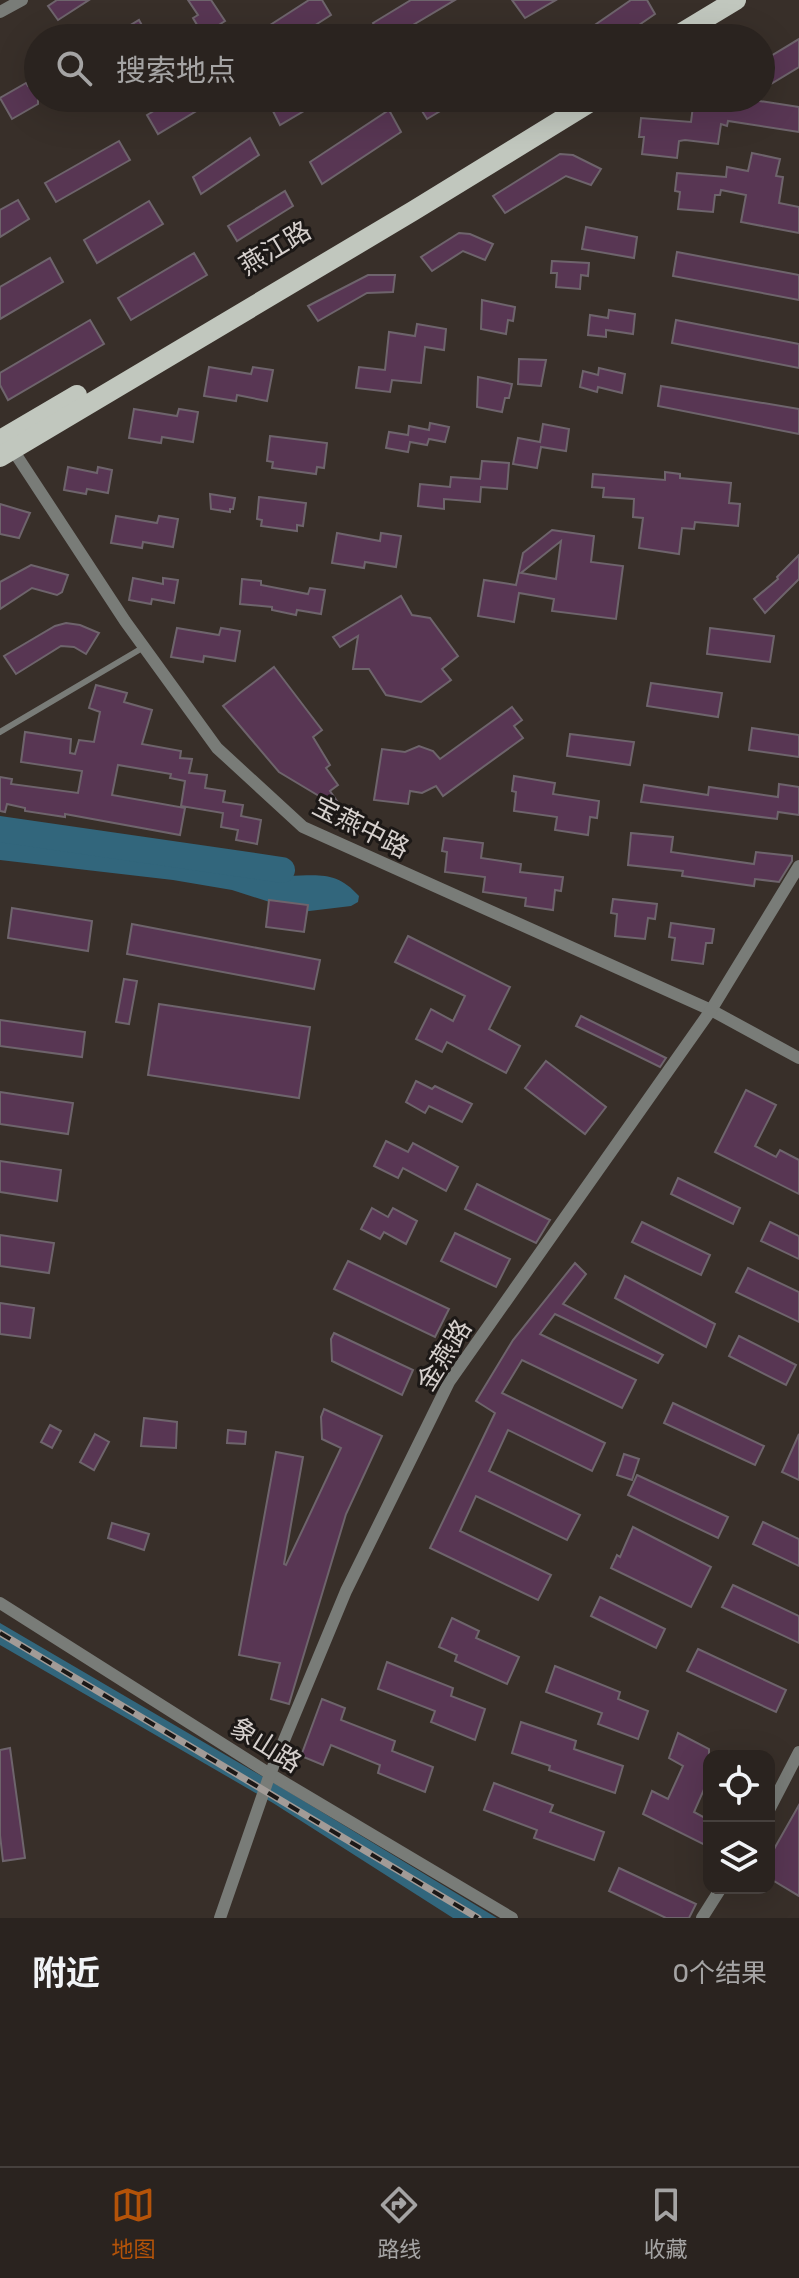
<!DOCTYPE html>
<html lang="zh">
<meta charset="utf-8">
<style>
body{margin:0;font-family:Rubik,"Noto Sans SC",sans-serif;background:#322b28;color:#f1f3f6}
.controls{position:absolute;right:24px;bottom:24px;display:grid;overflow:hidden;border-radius:16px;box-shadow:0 8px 32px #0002}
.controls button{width:72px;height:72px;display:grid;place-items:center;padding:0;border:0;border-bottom:2px solid #46403d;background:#2a231f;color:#f1f3f6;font:40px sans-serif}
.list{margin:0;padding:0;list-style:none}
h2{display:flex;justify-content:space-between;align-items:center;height:104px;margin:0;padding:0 32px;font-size:34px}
h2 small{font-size:26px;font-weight:400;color:#a5a4a4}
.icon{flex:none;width:44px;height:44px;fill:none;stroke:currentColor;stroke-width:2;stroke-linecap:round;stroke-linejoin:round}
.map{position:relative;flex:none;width:799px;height:1918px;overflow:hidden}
.search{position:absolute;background:#2a231f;box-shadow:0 8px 32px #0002;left:24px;right:24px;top:24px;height:88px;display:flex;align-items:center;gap:20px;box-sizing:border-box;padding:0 28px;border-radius:44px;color:#a5a4a4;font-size:30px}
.sheet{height:248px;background:#2a231f}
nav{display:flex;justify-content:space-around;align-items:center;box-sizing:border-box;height:112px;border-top:2px solid #46403d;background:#2a231f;font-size:22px;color:#a5a4a4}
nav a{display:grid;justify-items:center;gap:4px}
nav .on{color:#b45309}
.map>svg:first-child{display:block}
</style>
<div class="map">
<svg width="799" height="1918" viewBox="0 0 799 1918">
<rect width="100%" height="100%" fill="#382f29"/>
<g fill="#32667c">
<path d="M0,836L288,876C319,875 337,871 359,896L358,902L351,906L301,912L232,890L173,880L0,860Z"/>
<polygon points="0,1623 284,1789 497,1918 453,1918 273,1803 0,1645"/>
</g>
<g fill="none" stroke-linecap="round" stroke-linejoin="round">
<polyline stroke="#32667c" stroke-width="26" points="0,829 282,870"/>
</g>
<g fill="#583653" stroke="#6e646c" stroke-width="2" fill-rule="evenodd">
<polygon points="57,0 89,0 58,20 48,6"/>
<polygon points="188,0 211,0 225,21 203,35 193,18 198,15"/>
<polygon points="309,0 322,0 331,15 295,38 250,38"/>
<polygon points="411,0 455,0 391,38 382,38 373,23"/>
<polygon points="512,0 556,0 525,18"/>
<polygon points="631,0 647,0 655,14 620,38 576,38"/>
<polygon points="139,20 149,38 109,38"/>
<polygon points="799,39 799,67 761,90 761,62"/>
<polygon points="38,80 38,104 12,119 0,98 26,83 28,86"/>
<polygon points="176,98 218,98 158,134 147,115"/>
<polygon points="277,98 326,98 280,125 269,103"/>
<polygon points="414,98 462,98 427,119"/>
<polygon points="694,98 740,98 799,107 799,132 728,121 727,126 721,124 718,144 685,140 679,141 677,158 642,154 644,137 639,137 641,118 691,122"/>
<polygon points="389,110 401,132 322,184 310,162"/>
<polygon points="250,138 259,155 201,194 193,177"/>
<polygon points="119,141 130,160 56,202 45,183"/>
<polygon points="752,153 780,159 776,176 783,177 779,203 799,207 799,233 741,222 746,195 721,190 720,195 715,195 713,212 678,209 680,192 675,191 677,173 726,177 727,167 748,171"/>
<polygon points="560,154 573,155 601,169 591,185 566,176 505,213 493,196"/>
<polygon points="285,191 293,206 237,241 228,226"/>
<polygon points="18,200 29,219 0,237 0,210"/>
<polygon points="149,201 163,224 97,263 84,240"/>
<polygon points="586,227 637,237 634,258 582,249"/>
<polygon points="459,233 470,234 493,244 485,260 463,251 432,271 421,257"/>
<polygon points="677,252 799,275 799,300 673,276"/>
<polygon points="194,253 207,275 131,320 118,298"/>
<polygon points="50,258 63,282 0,319 0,287"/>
<polygon points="552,261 589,263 588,276 581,275 580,289 556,287 557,273 551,273"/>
<polygon points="368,275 395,275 393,292 367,293 318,321 308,306"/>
<polygon points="482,300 515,307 513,321 508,320 506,334 481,329"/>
<polygon points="609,310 635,314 633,334 606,330 606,337 588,335 590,315 608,318"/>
<polygon points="90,320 104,344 8,400 0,385 0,373"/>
<polygon points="676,320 799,344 799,368 672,343"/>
<polygon points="417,324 446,329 444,350 425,347 421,383 392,380 390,392 356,388 359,367 385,370 389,332 415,336"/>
<polygon points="519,359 546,360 541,386 518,384"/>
<polygon points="209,367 251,374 253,367 273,370 267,401 237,395 236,401 204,396"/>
<polygon points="599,368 625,374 622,393 598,387 597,392 580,387 583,371 598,375"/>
<polygon points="478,377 512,384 509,398 505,398 502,412 477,407"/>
<polygon points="661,386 799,409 799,434 658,406"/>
<polygon points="134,409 177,416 179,409 198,412 193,442 162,437 161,443 129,438"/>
<polygon points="430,423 449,427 445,442 429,439 427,445 410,442 408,452 386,448 389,432 408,435 409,426 429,430"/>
<polygon points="543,424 569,429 566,451 541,447 537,468 513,464 518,438 540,442"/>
<polygon points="270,436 327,443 324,468 317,467 316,474 272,468 273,462 267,461"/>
<polygon points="482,461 509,463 507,489 481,487 480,502 444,499 444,509 418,506 420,484 450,487 451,477 480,479"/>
<polygon points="68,467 97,473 98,467 112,470 108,493 87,489 86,494 64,490"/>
<polygon points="665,472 680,474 680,478 731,483 729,503 740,504 738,526 695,522 694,529 682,528 679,554 639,548 643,518 633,517 634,499 603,497 604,488 592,487 593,474 665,480"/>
<polygon points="210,494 235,498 233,509 230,509 230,512 211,509"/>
<polygon points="259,497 306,503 303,526 297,525 297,531 261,526 262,520 257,519"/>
<polygon points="0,504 30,513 19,538 0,534"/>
<polygon points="116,516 157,523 159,516 178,519 173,547 143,542 142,548 111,543"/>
<path d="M552,530L594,536L591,562L623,566L616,619L552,611L554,599L519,593L514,622L478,616L484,580L516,585L523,553ZM561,541L556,579L521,573Z"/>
<polygon points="337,533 380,541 381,533 401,536 396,567 365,562 364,568 332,563"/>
<polygon points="799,555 799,579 765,613 754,599 778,579 777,577"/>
<polygon points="31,565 68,575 62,592 57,595 32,588 0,609 0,582"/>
<polygon points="133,578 163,584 163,578 178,580 174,603 152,599 151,604 129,600"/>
<polygon points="242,579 261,581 261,585 308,594 310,588 325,590 321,614 297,610 296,615 272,610 272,607 240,604"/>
<polygon points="401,596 412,615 430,618 458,656 442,669 451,680 421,702 386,695 369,669 353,669 358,636 340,647 333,637"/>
<polygon points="66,623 80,625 99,633 86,654 74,647 61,646 16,674 4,656 55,626"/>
<polygon points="177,628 219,635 221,628 240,631 235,661 204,656 203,662 171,657"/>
<polygon points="710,628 774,636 770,662 707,654"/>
<polygon points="274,667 322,730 313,737 330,765 326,768 338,785 330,791 344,811 279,772 223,706"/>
<polygon points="651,683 722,693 718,717 647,706"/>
<polygon points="96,685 127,693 124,702 152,710 142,744 181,751 180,758 192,759 189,773 207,775 205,788 225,791 223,802 243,805 241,816 261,820 257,844 236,840 238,830 221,827 223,813 181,806 185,781 170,778 171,774 118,765 112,795 185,808 180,835 65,814 65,817 25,811 25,808 7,804 5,812 0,811 0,777 12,779 11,784 78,793 82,771 21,762 25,732 71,739 70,753 75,754 79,740 94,742 100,712 89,708"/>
<polygon points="512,707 522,720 514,726 523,738 443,796 436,786 422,793 410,791 408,804 374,800 382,749 405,752 419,746 433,751 440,759"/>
<polygon points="752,728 799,735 799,757 749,750"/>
<polygon points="570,734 634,742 630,765 567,756"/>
<polygon points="514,776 555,783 553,794 599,801 597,818 590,817 588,835 555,830 557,817 514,811 516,792 512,791"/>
<polygon points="779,784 799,787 799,815 778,812 777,819 641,802 644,785 708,795 709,787 778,797"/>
<polygon points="631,833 673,837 671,852 754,864 756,852 792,856 792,861 779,882 755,879 754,886 682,876 683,871 628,865"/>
<polygon points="444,838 483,843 481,858 521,864 520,872 563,877 561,891 555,890 553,910 525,906 526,898 483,892 485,877 445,872 447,852 442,851"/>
<polygon points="613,899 657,904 655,919 648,918 645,939 615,936 617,914 611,913"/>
<polygon points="269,900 308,905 304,932 266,927"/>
<polygon points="12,908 92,921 88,951 8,938"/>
<polygon points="671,923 714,929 712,943 706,943 703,964 672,960 675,938 669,937"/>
<polygon points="132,924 320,960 314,989 127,954"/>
<polygon points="408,936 510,987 489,1029 520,1046 506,1073 447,1042 442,1052 416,1039 431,1009 453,1021 465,996 395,962"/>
<polygon points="124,979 137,981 129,1024 116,1022"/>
<polygon points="159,1004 310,1027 299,1098 148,1075"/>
<polygon points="581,1016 666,1058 660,1067 576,1026"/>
<polygon points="0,1020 85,1032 82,1057 0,1046"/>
<polygon points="546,1061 606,1107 585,1134 525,1088"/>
<polygon points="416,1081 432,1089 435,1086 472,1104 462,1122 429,1106 425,1113 406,1102"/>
<polygon points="746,1090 776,1105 755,1146 776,1157 780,1150 799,1160 799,1194 715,1152"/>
<polygon points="0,1092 73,1103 68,1134 0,1124"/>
<polygon points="386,1141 408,1152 413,1143 458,1167 446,1191 403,1168 398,1178 374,1166"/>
<polygon points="0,1161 61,1170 57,1201 0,1192"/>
<polygon points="678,1178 740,1208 733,1224 671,1194"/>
<polygon points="477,1184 550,1220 536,1243 465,1209"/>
<polygon points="372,1208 388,1217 393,1208 417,1221 406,1244 384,1232 380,1239 361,1229"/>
<polygon points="642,1222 710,1255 701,1275 632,1242"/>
<polygon points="770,1222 799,1236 799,1259 761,1241"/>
<polygon points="455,1233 510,1259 496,1287 441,1261"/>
<polygon points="0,1235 54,1243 49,1273 0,1266"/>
<polygon points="348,1261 449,1309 435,1337 334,1289"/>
<polygon points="575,1263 586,1274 563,1304 663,1355 658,1363 555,1314 540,1334 636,1380 622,1408 522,1360 502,1393 605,1443 592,1471 508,1430 489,1471 580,1515 567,1540 476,1496 460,1531 551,1575 538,1600 430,1548 495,1413 476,1401 513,1340"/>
<polygon points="748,1268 799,1292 799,1322 736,1292"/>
<polygon points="625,1276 715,1324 706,1347 615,1298"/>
<polygon points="0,1303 34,1308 30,1338 0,1334"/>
<polygon points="334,1333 413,1370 402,1395 332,1361 331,1339"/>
<polygon points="739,1336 796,1365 786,1385 729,1356"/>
<polygon points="673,1403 764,1446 755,1465 664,1423"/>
<polygon points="324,1409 382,1436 346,1514 289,1704 271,1699 280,1663 239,1655 276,1452 303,1457 284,1564 286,1565 341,1448 322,1439 321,1417"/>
<polygon points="144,1418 177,1422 176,1448 141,1446"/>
<polygon points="50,1425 61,1431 52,1448 41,1442"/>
<polygon points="228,1430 246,1432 245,1444 227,1443"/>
<polygon points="95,1434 109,1442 94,1470 80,1462"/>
<polygon points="799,1434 799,1480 782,1472"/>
<polygon points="624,1454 639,1459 632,1480 617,1475"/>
<polygon points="637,1475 728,1517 718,1538 628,1495"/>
<polygon points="763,1522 799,1539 799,1566 753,1544"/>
<polygon points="112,1523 149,1534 144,1550 108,1538"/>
<polygon points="633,1527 711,1567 691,1607 611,1568 617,1555 620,1557"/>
<polygon points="733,1585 799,1616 799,1643 722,1607"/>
<polygon points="600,1597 665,1629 656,1648 591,1616"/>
<polygon points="452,1618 479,1631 476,1638 519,1657 507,1684 455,1661 457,1655 439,1647"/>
<polygon points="698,1649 786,1690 776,1712 687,1671"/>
<polygon points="387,1662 453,1688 451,1696 485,1709 475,1740 431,1722 435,1711 378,1689"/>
<polygon points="555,1666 620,1692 618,1699 648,1711 638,1739 598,1724 602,1713 546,1692"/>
<polygon points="322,1699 345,1708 341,1720 395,1741 392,1751 433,1767 425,1792 378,1773 380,1765 331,1745 323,1765 301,1756"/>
<polygon points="521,1722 576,1741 574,1749 623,1766 615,1793 549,1770 550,1766 512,1753"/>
<polygon points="678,1733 709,1749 709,1778 694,1812 709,1820 709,1847 643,1814 652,1791 668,1799 683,1766 669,1758"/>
<polygon points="10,1748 25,1858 3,1861 0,1835 0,1750"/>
<polygon points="494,1783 553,1805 550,1812 604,1832 594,1860 534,1838 537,1830 484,1810"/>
<polygon points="799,1805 799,1896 769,1878 769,1846 774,1849"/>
<polygon points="619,1868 696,1904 689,1918 666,1918 609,1891"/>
</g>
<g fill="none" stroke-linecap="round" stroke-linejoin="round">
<polyline stroke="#797c78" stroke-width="6" points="0,732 144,647"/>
<g stroke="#797c78" stroke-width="12">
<polyline points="0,12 22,0"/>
<polyline points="11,447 125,621 217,748 303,827 711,1010 799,1058"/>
<polyline points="0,1603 270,1774 512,1918"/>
<polyline points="769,1810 799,1752"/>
<polyline points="220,1918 270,1774 346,1591 449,1382 711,1010 799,866"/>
<polyline points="702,1918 721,1888"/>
</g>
<g stroke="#c1c7be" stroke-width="20">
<polyline points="673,38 736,0"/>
<polyline points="0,440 77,395"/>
<polyline points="0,457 413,211 597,98"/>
</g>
<defs>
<polyline id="rail" points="0,1633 478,1918"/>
</defs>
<use href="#rail" stroke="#a29b97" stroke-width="7"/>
<use href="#rail" stroke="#1c1816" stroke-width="4" stroke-dasharray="12" stroke-linecap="butt"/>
</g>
<g text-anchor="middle" stroke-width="6" stroke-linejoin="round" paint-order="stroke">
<g font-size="26" fill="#d6d0cd" stroke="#1c1816">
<text transform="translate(275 248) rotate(-31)" y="9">燕江路</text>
<text transform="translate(361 827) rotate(27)" y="9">宝燕中路</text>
<text transform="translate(444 1355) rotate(-58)" y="9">金燕路</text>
<text transform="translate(266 1745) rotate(32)" y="9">象山路</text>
</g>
</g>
</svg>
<div class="controls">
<button><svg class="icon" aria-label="locate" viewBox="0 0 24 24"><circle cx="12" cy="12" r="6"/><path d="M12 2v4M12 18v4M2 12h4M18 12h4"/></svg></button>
<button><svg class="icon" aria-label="layers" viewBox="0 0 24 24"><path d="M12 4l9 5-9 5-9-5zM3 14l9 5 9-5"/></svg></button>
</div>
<div class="search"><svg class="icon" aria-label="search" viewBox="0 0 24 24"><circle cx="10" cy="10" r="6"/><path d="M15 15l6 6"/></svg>搜索地点</div>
</div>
<section class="sheet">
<h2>附近<small>0个结果</small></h2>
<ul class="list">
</ul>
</section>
<nav>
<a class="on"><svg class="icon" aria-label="map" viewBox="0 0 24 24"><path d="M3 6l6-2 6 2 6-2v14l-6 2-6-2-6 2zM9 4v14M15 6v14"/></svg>地图</a>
<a><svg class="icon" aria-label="directions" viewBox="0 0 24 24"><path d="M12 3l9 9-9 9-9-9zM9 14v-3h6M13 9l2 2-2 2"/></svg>路线</a>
<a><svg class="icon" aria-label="saved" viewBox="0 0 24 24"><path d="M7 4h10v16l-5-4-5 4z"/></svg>收藏</a>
</nav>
